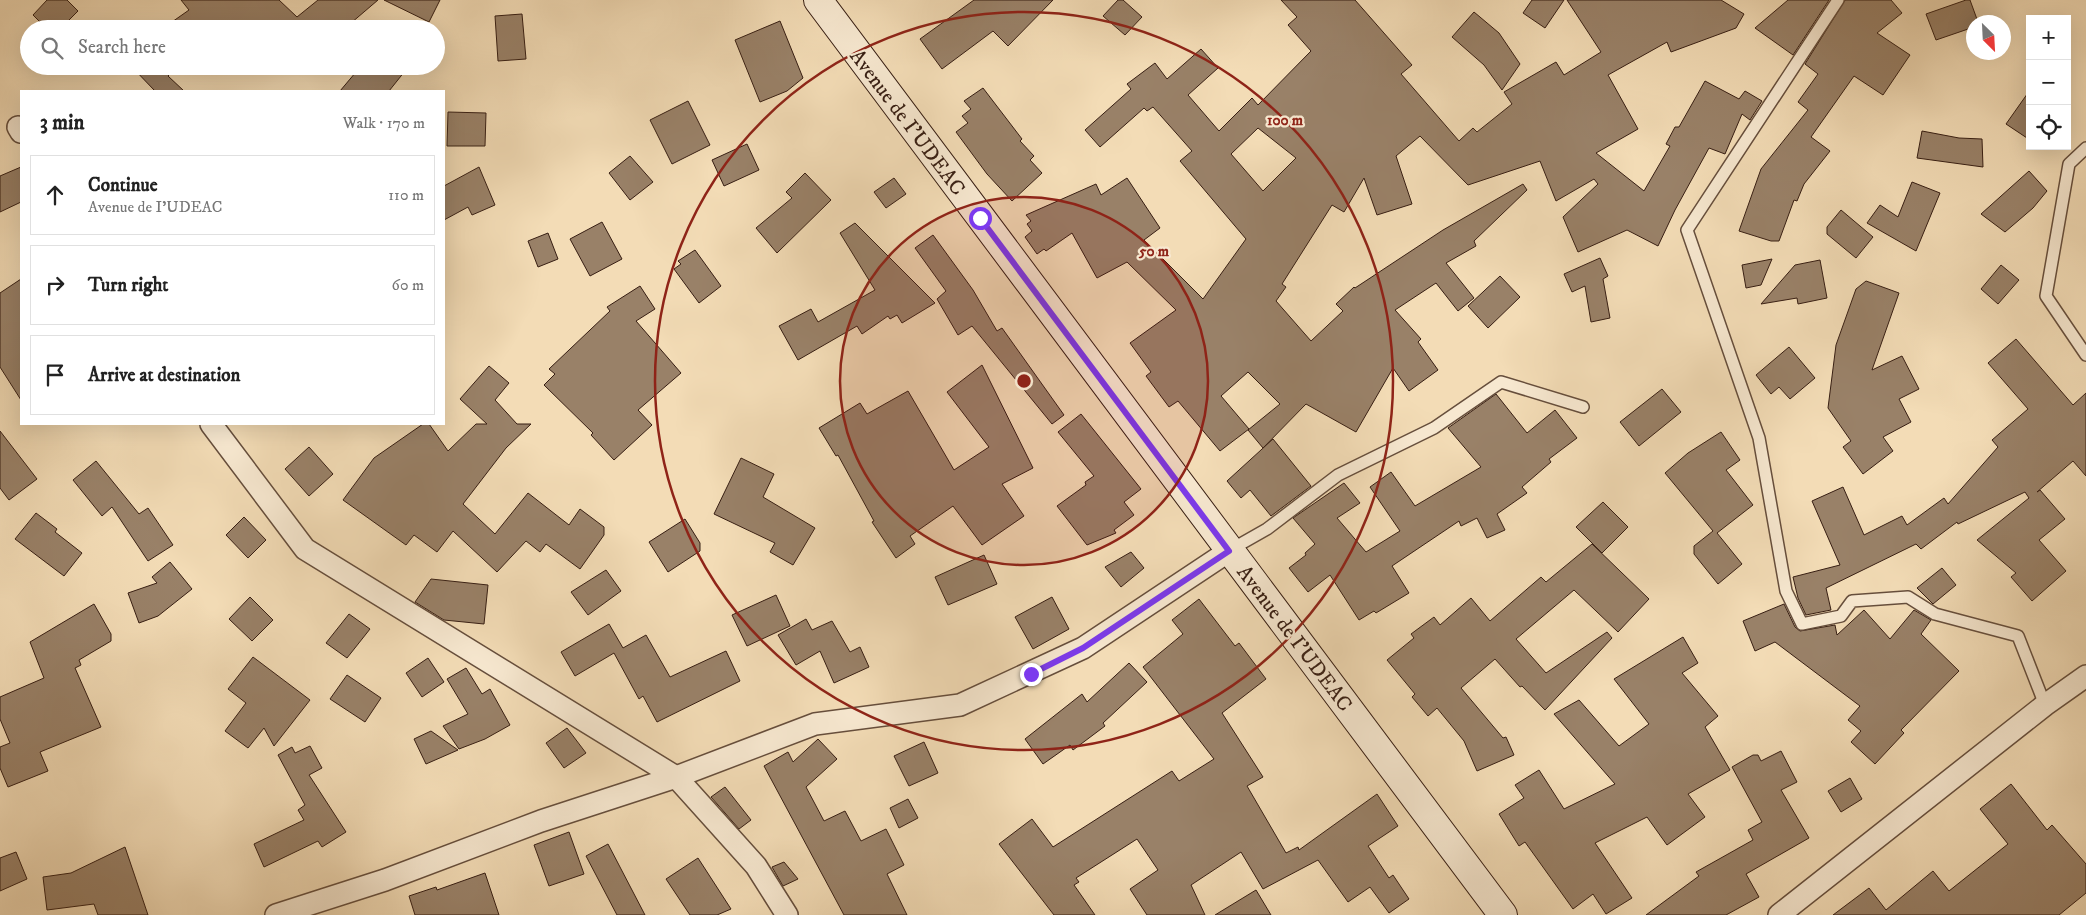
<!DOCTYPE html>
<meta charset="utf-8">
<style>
body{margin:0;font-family:"IM FELL DW Pica",serif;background:#f2f2f2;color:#222}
.controls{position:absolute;right:15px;top:15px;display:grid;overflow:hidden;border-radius:0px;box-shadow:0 5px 20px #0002}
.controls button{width:45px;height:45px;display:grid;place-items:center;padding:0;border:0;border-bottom:1px solid #e0e0e0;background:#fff;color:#222;font:25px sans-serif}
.compass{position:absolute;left:1966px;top:15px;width:45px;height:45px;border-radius:50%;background:#fff;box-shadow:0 5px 20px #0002;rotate:156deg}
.stop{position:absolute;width:15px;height:15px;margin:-11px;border:4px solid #7c3aed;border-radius:50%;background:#fff}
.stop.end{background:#7c3aed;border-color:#fff;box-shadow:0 1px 5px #0008}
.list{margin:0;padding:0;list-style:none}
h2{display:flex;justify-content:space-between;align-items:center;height:65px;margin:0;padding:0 20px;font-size:21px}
h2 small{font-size:16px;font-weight:400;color:#767676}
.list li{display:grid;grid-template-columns:32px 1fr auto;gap:15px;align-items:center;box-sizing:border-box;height:80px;margin:0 10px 10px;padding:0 10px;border:1px solid #e0e0e0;border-radius:0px}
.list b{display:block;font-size:19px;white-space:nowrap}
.list p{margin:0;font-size:16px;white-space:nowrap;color:#767676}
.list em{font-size:16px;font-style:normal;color:#767676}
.icon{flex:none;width:28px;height:28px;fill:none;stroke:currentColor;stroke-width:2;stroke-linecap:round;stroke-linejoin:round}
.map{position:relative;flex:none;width:2086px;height:915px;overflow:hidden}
.search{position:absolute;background:#fff;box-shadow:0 5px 20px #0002;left:20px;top:20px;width:425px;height:55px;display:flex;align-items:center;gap:12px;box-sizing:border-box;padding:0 18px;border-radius:28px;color:#767676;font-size:19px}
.panel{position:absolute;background:#fff;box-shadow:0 5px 20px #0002;left:20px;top:90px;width:425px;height:335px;border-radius:0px}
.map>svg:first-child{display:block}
</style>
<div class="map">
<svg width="2086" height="915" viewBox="0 0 2086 915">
<rect width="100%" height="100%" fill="#f3dcb6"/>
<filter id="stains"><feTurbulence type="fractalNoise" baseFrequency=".004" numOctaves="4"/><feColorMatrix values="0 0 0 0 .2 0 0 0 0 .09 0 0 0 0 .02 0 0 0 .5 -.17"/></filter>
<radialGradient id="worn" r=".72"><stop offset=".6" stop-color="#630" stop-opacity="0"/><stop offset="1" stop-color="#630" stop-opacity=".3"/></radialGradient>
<g fill="#998168" stroke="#371e13" fill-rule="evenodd">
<polygon points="47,0 67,0 78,11 60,29 47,29 33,15"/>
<polygon points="181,0 279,0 297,17 318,0 378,0 344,29 162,29 189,10"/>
<polygon points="384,0 440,0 429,22"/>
<polygon points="974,0 1053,0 1008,46 993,31 942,69 920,39"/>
<polygon points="1118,0 1123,0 1142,17 1125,35 1103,16"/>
<path d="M1281,0H1355L1412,65L1401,74L1459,141L1473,128L1477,132L1512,104L1504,92L1556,62L1564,75L1601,52L1567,0H1721L1744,14L1736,28L1671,52L1667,42L1608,75L1638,129L1596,153L1644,191L1670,146L1666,144L1675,127H1679L1705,81L1739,99L1745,91L1762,101L1750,120L1742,114L1725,154L1709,148L1675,210L1658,246L1627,230L1578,252L1563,217L1598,184L1594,179L1556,201L1540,161L1468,185L1420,136L1396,156L1412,204L1377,215L1364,178L1344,212L1332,205L1282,284L1286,287L1276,301L1311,341L1343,311L1336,304L1354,287L1355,288L1443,230L1523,184L1527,190L1474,241L1476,246L1446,263L1474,298L1458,311L1436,283L1395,310L1421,339L1418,342L1438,370L1409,391L1393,368L1356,432L1306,404L1263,448L1248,430L1280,404L1248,372L1221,396L1249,429L1220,451L1178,401L1169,407L1146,376L1151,372L1130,343L1176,310L1127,262L1097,278L1072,233L1046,251L1044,249L1037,254L1025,237L1032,231L1027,224L1031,221L1026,215L1096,184L1101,195L1127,178L1160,228L1144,240L1203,299L1246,239L1180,161L1192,151L1153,107L1147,111L1144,108L1100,147L1085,130L1131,89L1127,84L1155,63L1167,79L1201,49L1218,68L1188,95L1219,131L1252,98L1258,105L1311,51L1288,25L1297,17ZM1258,128L1296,158L1263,191L1231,154Z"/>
<polygon points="1532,0 1564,0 1545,28 1523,13"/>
<polygon points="1788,0 1829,0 1793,55 1755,28"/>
<polygon points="1845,0 1891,0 1902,13 1877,33 1910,55 1883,95 1854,76 1811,137 1830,151 1804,184 1797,201 1794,200 1779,241 1771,241 1739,231 1761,169 1808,110 1798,102 1818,74 1805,64"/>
<polygon points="1966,0 1970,0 1978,22 1974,22 1974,27 1936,40 1926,14"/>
<polygon points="1474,12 1499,33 1520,64 1502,90 1484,65 1452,37"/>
<polygon points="522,14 526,59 498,61 495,16"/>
<polygon points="780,21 803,78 787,91 760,102 735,40"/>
<polygon points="131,66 178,66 168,76 184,91 155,91"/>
<polygon points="361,66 409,66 389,91 340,91"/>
<polygon points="983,88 1022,139 1020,141 1034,156 1030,160 1042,173 1012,201 987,174 956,132 968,123 962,116 971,109 964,101"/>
<polygon points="2030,90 2030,140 2006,124"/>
<polygon points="688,101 710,145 672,164 650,120"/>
<polygon points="448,112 486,113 485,146 447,146"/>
<polygon points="1922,131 1959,138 1982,139 1983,167 1917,158"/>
<polygon points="747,144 759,170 724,186 712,160"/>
<polygon points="630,156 653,182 630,200 609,173"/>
<polygon points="21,167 21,202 0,212 0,176"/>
<polygon points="479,167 495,205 472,215 468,207 444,220 444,186"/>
<polygon points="2029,171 2047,191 2033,208 2005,232 1981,214"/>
<polygon points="805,173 831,200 777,253 756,228 792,198 786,192"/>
<polygon points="894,178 906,194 886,208 874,192"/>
<polygon points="1912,182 1940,193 1916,251 1867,223 1880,205 1898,217"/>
<polygon points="1841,210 1873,237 1856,258 1827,234 1827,227"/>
<polygon points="602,222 622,259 590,276 570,239"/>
<polygon points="855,223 935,303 902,323 897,315 890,319 888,316 862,334 857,326 798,360 779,326 811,309 818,322 875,290 840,233"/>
<polygon points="548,233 558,259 538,267 528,241"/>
<polygon points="933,235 973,290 997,331 1002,328 1064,415 1052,424 972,326 958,335 937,299 946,291 915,248"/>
<polygon points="695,250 721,286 699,303 674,269 681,264 678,261"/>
<polygon points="1600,258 1608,276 1603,279 1610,318 1591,322 1585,286 1572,292 1564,274"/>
<polygon points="1772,259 1761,285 1746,288 1742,265"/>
<polygon points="1820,260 1827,298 1798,304 1797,298 1761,304 1795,265"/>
<polygon points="2001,265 2019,280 1998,304 1981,289"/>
<polygon points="1500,276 1520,297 1488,328 1468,306"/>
<polygon points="21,279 21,400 0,367 0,293"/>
<polygon points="1866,281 1899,293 1872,370 1902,356 1919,389 1899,399 1911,422 1883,437 1893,451 1863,474 1843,447 1851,441 1828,408 1836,345 1856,289"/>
<polygon points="640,286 655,309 636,321 681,373 638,410 652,425 614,460 591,435 593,433 544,385 555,374 549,369 610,311 607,307"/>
<polygon points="2016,339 2073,405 2086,393 2086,476 2073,461 2037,492 2040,490 2065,519 2039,540 2066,571 2032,601 2011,577 2016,573 1977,540 2029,498 2025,492 1958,524 1957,522 1921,549 1916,544 1826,588 1831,610 1806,615 1798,598 1793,577 1840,565 1812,501 1843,487 1864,535 1902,516 1907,525 1944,498 1948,504 1998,447 1992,440 2028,409 1988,363"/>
<polygon points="1789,347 1815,378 1790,399 1779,387 1771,394 1756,375"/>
<polygon points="982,365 1033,468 1002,484 1024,516 982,545 953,506 910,536 915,544 896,558 872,522 874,521 838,455 836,456 819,428 860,403 867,414 908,391 954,470 989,447 947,392"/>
<polygon points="489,366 509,383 495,400 517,424 531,424 506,448 463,504 495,534 528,493 569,525 580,509 604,527 604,535 580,569 546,544 540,552 526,541 497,572 453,531 437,552 414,535 406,545 343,500 374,458 423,424 429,424 448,451 476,424 487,424 460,399"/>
<polygon points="1662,389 1681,412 1639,446 1620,422"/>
<polygon points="1496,394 1527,433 1555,410 1577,438 1549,459 1551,462 1522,487 1527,493 1497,514 1505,530 1487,538 1477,518 1461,526 1459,521 1392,566 1409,593 1376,613 1374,611 1359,620 1330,575 1308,592 1289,568 1306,555 1305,553 1315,544 1293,518 1344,483 1360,503 1337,518 1366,552 1400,531 1370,487 1391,472 1415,506 1481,467 1448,428"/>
<polygon points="1081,414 1141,489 1124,502 1134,515 1114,530 1116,533 1087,545 1057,506 1086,485 1085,482 1094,476 1058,432"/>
<polygon points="0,431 37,479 9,500 0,488"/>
<polygon points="1721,432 1740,460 1726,470 1753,505 1717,533 1742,564 1718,584 1694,554 1694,546 1713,531 1665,473 1688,453"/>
<polygon points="1273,439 1311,486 1271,516 1250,490 1241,498 1227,481"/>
<polygon points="309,447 333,474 309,496 285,469"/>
<polygon points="741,458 774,474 763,497 815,528 793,565 770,552 775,543 714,514"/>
<polygon points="96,461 139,514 148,508 173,545 148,561 112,507 102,516 73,480"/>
<polygon points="1603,502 1628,527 1602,553 1576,527"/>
<polygon points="36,513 57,529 55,532 82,553 64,576 15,539"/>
<polygon points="244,517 266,540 248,558 226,535"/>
<polygon points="685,519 700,543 700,551 668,572 649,542"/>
<polygon points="1592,544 1649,599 1618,632 1574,590 1516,639 1546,673 1607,632 1612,638 1545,710 1522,686 1520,687 1495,659 1461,688 1503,738 1506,737 1514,755 1477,771 1464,741 1437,708 1428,716 1412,697 1415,694 1387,660 1414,638 1411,634 1434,617 1440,625 1471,598 1490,621 1541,577 1546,582"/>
<polygon points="1131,552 1144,568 1121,587 1105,567"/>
<polygon points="984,555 997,584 948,605 935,577"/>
<polygon points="170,562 192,589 158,616 139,623 128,593 157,583 152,577"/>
<polygon points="1942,568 1956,585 1933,604 1917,588"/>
<polygon points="606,570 621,591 588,615 571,592"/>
<polygon points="431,579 488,585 484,624 444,620 415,602"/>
<polygon points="776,595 790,626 747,646 732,615"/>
<polygon points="250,597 273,620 252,641 229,619"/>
<polygon points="1052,597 1069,629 1033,649 1015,617"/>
<polygon points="1199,599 1235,646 1239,643 1266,679 1222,713 1263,777 1247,786 1286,853 1298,847 1299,850 1377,794 1398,826 1368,846 1389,878 1393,875 1409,899 1389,913 1370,887 1348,902 1318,860 1263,889 1241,852 1191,885 1205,915 1147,915 1130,889 1158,870 1137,839 1076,878 1079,882 1074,885 1095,915 1054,915 999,844 1032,819 1053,847 1172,771 1179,781 1214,759 1143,667 1183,634 1172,620"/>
<polygon points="94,604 111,634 111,641 79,660 81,665 75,668 101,727 40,752 48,771 8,787 0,768 0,747 10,743 0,719 0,697 44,678 30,642"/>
<polygon points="1784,604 1795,627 1800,631 1835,625 1837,635 1864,610 1890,639 1914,610 1931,620 1921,634 1959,671 1901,730 1904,733 1875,764 1851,742 1861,731 1848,720 1860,706 1775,642 1755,651 1743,621"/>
<polygon points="349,614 370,629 347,658 326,643"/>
<polygon points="806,619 812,630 832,621 850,652 860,647 869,667 834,683 820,651 796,665 778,635"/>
<polygon points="609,624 623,648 646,635 670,677 726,651 740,681 657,722 643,696 639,699 614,653 575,676 561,652"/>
<polygon points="1683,637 1698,663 1682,673 1718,716 1705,727 1730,770 1688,794 1705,817 1667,845 1647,817 1595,843 1632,898 1606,914 1593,894 1573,909 1525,842 1519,846 1499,814 1524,798 1515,785 1539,770 1564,809 1615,784 1554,714 1579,700 1619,746 1649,724 1614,679"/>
<polygon points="253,657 310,700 274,746 264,728 248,748 225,731 246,703 228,689"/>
<polygon points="428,658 444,682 422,697 406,673"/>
<polygon points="1129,663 1147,682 1103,723 1105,726 1073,750 1070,745 1043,764 1025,739 1082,694 1087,702"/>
<polygon points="466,668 482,694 490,689 510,725 485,739 459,749 443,726 468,714 447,679"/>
<polygon points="347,675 381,698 365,722 330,699"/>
<polygon points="567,728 586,753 564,768 546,743"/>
<polygon points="431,731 458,750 426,764 414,739"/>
<polygon points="818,739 837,759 806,787 824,821 845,811 861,841 886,829 904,865 887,874 907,915 844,915 764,766 788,752 793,762"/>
<polygon points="924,742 938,773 909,786 894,756"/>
<polygon points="310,746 322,768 309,775 346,832 322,847 318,841 264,867 254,844 304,820 298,810 305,805 278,755 292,747 295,753"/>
<polygon points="1781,751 1797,782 1781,790 1809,838 1746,874 1759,897 1726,915 1646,915 1699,876 1696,872 1753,840 1748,830 1762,822 1732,767 1753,755 1758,755 1761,761"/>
<polygon points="1850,778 1862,799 1841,812 1828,791"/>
<polygon points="2011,784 2047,830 2052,825 2086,864 2086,893 2059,915 1833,915 1869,888 1886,910 1933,871 1949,891 2008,844 1980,809"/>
<polygon points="725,787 751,820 739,829 711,797"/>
<polygon points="908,799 918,818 899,828 890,808"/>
<polygon points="569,832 584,874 549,886 534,845"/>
<polygon points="608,844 645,915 617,915 586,856"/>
<polygon points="125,847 148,915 98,915 94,904 47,910 43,877 71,873"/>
<polygon points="16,852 27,879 0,891 0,858"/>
<polygon points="698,858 731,909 717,915 690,915 666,879"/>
<polygon points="784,862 798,879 783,886 772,867"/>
<polygon points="485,873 499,915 415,915 409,896 436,887 437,890"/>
<polygon points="1256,890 1271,915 1215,915"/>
</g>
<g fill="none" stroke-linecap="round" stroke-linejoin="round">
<defs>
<g id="lane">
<polyline points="1838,0 1687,230 1759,438 1786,591 1802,624 1841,616 1852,601 1908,597 1935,614 2018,636 2045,705"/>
<polyline points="2086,148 2069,164 2046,296 2086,355"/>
<polyline points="1230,550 1267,529 1338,475 1434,428 1501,382 1583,407"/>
</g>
<g id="street">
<polyline points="18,127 21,132"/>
<polyline points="211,424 305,549 676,777 756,866 787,915"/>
<polyline points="276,915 385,880 541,821 676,777 815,724 960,705 1083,648 1229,551"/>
<polyline points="1779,915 2045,705 2086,676"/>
</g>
<polyline id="secondary" points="818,0 1503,915"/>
</defs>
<use href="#lane" stroke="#664e3c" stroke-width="14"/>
<use href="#street" stroke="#664e3c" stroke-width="24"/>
<use href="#secondary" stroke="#371e13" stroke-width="30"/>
<use href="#lane" stroke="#f7e8d0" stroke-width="11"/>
<use href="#street" stroke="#f7e8d0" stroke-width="21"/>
<use href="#secondary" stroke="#f7e8d0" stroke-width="28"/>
</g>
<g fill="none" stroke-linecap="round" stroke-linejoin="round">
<polyline stroke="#7c3aed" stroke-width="6" points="980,218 1229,551 1083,648 1031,674"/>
</g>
<circle cx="1024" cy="381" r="184" fill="#8f2418" fill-opacity=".12"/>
<g fill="none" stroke="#8f2418" stroke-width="2.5">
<circle cx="1024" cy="381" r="184"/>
<circle cx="1024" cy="381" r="369"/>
</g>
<g text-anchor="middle" stroke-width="4.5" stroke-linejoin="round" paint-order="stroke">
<g font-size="21" fill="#371e13" stroke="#f7e8d0">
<text transform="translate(908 122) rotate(53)" y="7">Avenue de I'UDEAC</text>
<text transform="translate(1295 638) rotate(53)" y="7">Avenue de I'UDEAC</text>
</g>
</g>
<circle cx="1024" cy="381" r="8" fill="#8f2418" stroke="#f7e8d0" stroke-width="2.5"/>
<g font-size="15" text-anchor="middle" font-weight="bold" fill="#8f2418" stroke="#f7e8d0" stroke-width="4.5" stroke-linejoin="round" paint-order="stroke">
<text x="1285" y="125">100 m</text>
<text x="1154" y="256">50 m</text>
</g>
<rect width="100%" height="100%" filter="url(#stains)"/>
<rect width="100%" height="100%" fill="url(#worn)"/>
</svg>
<div class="controls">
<button>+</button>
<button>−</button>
<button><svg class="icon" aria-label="locate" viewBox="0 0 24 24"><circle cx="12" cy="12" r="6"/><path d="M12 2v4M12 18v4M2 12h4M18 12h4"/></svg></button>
</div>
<svg class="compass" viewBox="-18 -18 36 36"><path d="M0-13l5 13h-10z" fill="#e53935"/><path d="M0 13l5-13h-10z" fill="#767676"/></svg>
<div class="stop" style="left:980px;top:218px"></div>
<div class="stop end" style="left:1031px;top:674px"></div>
<div class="search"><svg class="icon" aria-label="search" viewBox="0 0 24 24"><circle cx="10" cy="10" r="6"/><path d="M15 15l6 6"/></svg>Search here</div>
<section class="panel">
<h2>3 min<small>Walk · 170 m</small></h2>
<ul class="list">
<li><svg class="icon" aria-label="ahead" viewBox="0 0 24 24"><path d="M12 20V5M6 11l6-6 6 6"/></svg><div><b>Continue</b><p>Avenue de I'UDEAC</p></div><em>110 m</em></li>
<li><svg class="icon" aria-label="right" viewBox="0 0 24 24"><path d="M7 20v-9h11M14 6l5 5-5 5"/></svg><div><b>Turn right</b></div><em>60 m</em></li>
<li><svg class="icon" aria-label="arrive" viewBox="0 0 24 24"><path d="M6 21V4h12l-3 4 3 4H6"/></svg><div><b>Arrive at destination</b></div></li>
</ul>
</section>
</div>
